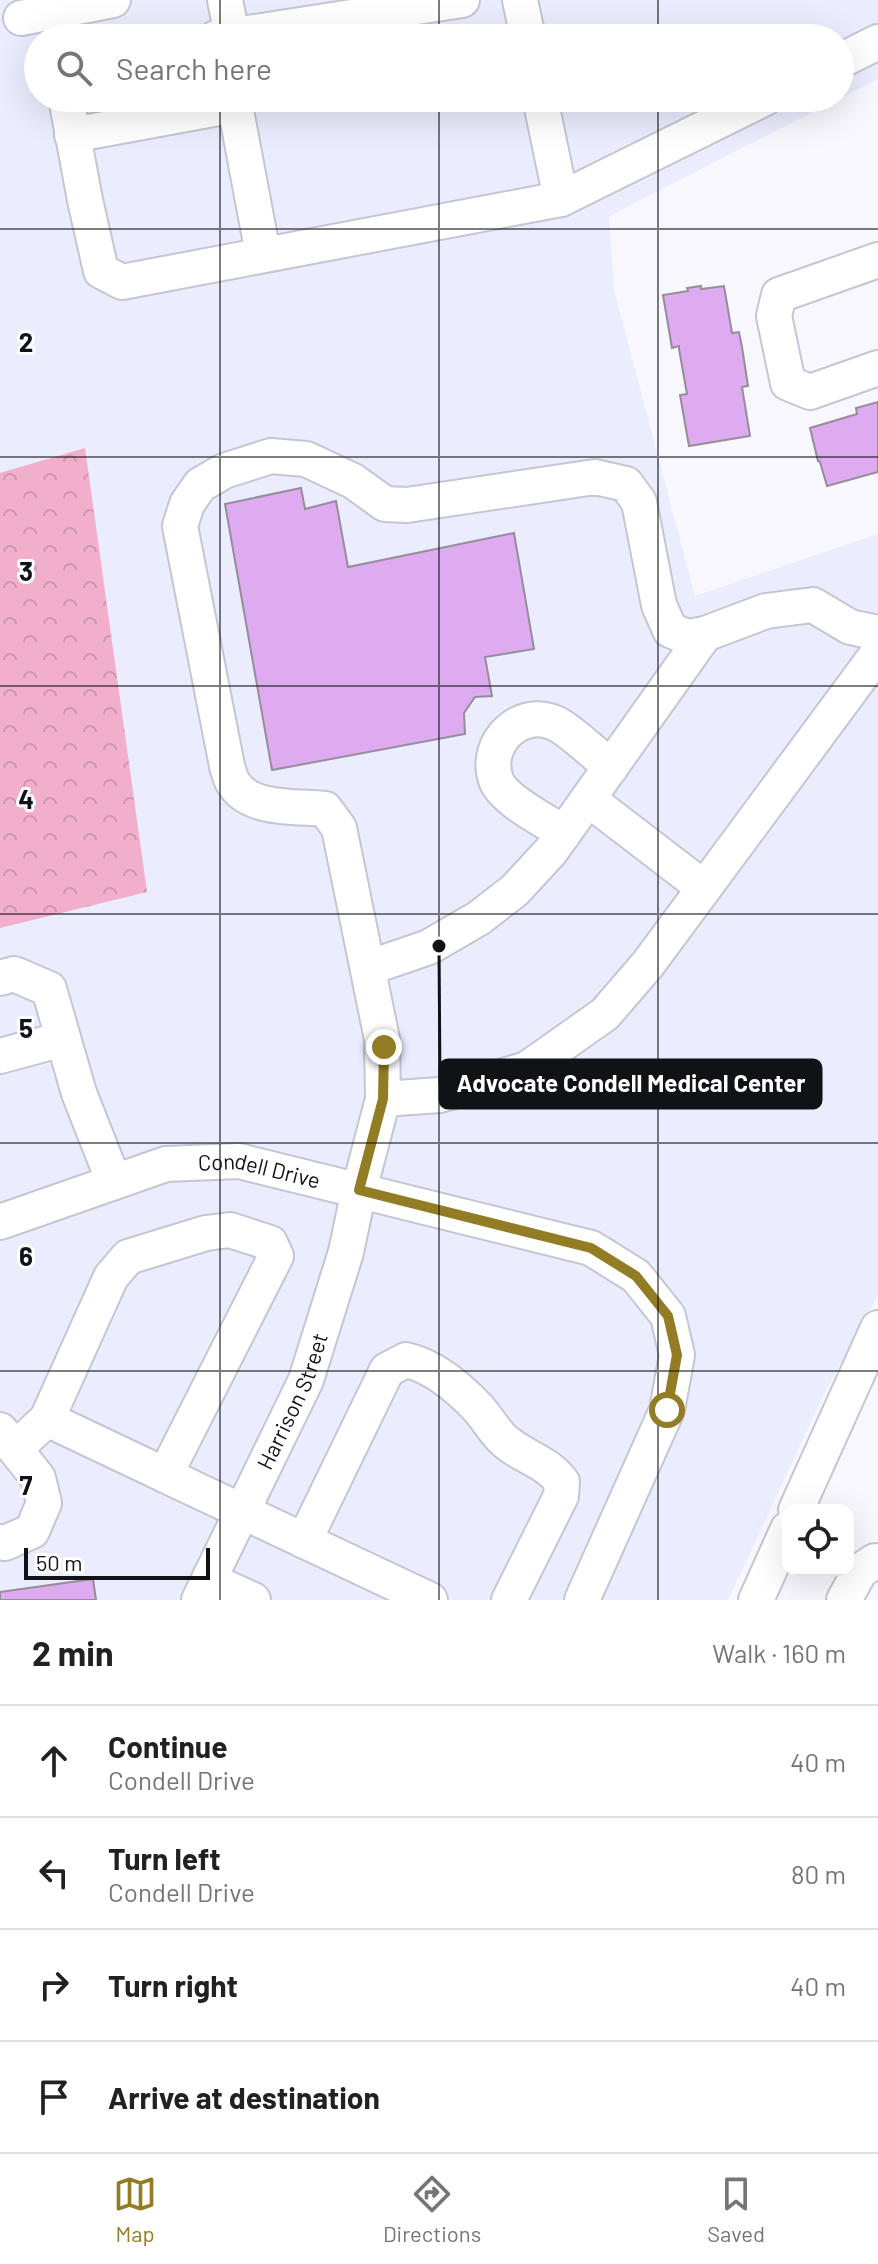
<!DOCTYPE html>
<meta charset="utf-8">
<style>
body{margin:0;font-family:Barlow,sans-serif;background:#f6f6f6;color:#202124}
.controls{position:absolute;right:24px;bottom:24px;display:grid;overflow:hidden;border-radius:16px;box-shadow:0 8px 32px #0002}
.controls button{width:72px;height:72px;display:grid;place-items:center;padding:0;border:0;border-bottom:2px solid #e0e0e0;background:#fff;color:#202124;font:40px sans-serif}
.scale{position:absolute;left:24px;bottom:20px;width:186px;box-sizing:border-box;padding-left:8px;border:4px solid #111216;border-top:0;font-size:22px;line-height:28px;white-space:nowrap;color:#111216;-webkit-text-stroke:6px #fff;paint-order:stroke}
.stop{position:absolute;width:24px;height:24px;margin:-18px;border:6px solid #937d24;border-radius:50%;background:#fff}
.stop.end{background:#937d24;border-color:#fff;box-shadow:0 2px 8px #0008}
.list{margin:0;padding:0;list-style:none}
h2{display:flex;justify-content:space-between;align-items:center;height:104px;margin:0;padding:0 32px;font-size:34px}
h2 small{font-size:26px;font-weight:400;color:#757577}
.list li{display:grid;grid-template-columns:52px 1fr auto;gap:24px;align-items:center;box-sizing:border-box;height:112px;padding:0 32px;border-top:2px solid #e0e0e0}
.list b{display:block;font-size:30px;white-space:nowrap}
.list p{margin:0;font-size:26px;white-space:nowrap;color:#757577}
.list em{font-size:26px;font-style:normal;color:#757577}
.icon{flex:none;width:44px;height:44px;fill:none;stroke:currentColor;stroke-width:2;stroke-linecap:round;stroke-linejoin:round}
.map{position:relative;flex:none;width:878px;height:1600px;overflow:hidden}
.search{position:absolute;background:#fff;box-shadow:0 8px 32px #0002;left:24px;right:24px;top:24px;height:88px;display:flex;align-items:center;gap:20px;box-sizing:border-box;padding:0 28px;border-radius:44px;color:#757577;font-size:30px}
.sheet{height:552px;background:#fff}
nav{display:flex;justify-content:space-around;align-items:center;box-sizing:border-box;height:112px;border-top:2px solid #e0e0e0;background:#fff;font-size:22px;color:#757577}
nav a{display:grid;justify-items:center;gap:4px}
nav .on{color:#937d24}
.map>svg:first-child{display:block}
</style>
<div class="map">
<svg width="878" height="1600" viewBox="0 0 878 1600">
<defs>
<pattern id="forest-crowns" width="20" height="18" patternUnits="userSpaceOnUse" patternTransform="scale(2)"><rect width="20" height="18" fill="#f2afcc"/><path d="M2 6a3 3 0 1 1 6 0M12 15a3 3 0 1 1 6 0" fill="none" stroke="#ce96ae"/></pattern>
</defs>
<rect width="100%" height="100%" fill="#f7f7fd"/>
<path fill="#ebecfd" fill-rule="evenodd" d="M0,0H878V79L609,216L614,290L695,596L878,534V1295L823,1396L728,1600H0ZM38,38H840V98H38Z"/>
<polygon fill="url(#forest-crowns)" points="85,448 147,892 0,928 0,473"/>
<g fill="#deaaf0" stroke="#958d98" stroke-width="2">
<polygon points="701,286 701,289 724,286 732,333 739,332 742,347 748,386 742,387 750,436 689,446 680,395 687,394 679,349 679,346 672,348 663,295 688,291 687,288"/>
<polygon points="878,402 878,472 827,486 820,462 818,461 810,428 857,414 856,408"/>
<polygon points="301,488 305,509 336,501 348,567 514,533 534,649 485,657 492,696 475,697 464,713 465,734 272,770 225,504"/>
<polygon points="93,1579 96,1600 0,1600 0,1592"/>
</g>
<g fill="none" stroke-linecap="round" stroke-linejoin="round">
<defs>
<g id="minor">
<polyline points="225,0 232,35"/>
<polyline points="520,0 528,38"/>
<polyline points="21,18 113,0"/>
<polyline points="216,38 462,0"/>
<polyline points="840,61 878,42"/>
<polyline points="66,98 85,200 101,271 122,282 561,199 765,98"/>
<polyline points="540,98 561,199"/>
<polyline points="72,135 235,105 263,254"/>
<polyline points="878,260 779,295 774,316 788,383 810,392 878,368"/>
<polyline points="588,799 704,888"/>
<path d="M564,833C546,821 503,800 496,780C483,743 521,706 557,724C571,731 597,756 611,767"/>
<polyline points="368,968 429,947 479,918 515,890 551,851 705,634"/>
<polyline points="0,978 14,974 49,989 79,1093 114,1182"/>
<polyline points="0,1056 63,1039"/>
<path d="M383,1099L382,1039L339,828L325,809C298,806 251,811 234,784C230,779 229,772 227,766L180,526L187,504L200,485L224,471L271,456L306,459L353,481L385,504L407,505L595,477L626,484L639,502L659,605L670,630L687,637L705,634L766,611L813,605L850,627L878,633"/>
<path id="s1" d="M0,1222L166,1164L239,1161L591,1248L636,1276L668,1316L677,1355L667,1410L582,1600"/>
<polyline points="47,1419 165,1475"/>
<polyline points="0,1430 38,1478 44,1503 32,1531 5,1543 0,1542"/>
<polyline points="15,1449 47,1419 111,1277 128,1257 206,1233 230,1230 270,1243 276,1256 165,1475 430,1600"/>
<polyline points="796,1510 878,1328"/>
<path d="M304,1541L387,1370L406,1360C433,1366 459,1388 478,1408C488,1419 495,1433 506,1442C525,1458 546,1461 562,1482L561,1496L509,1600"/>
<polyline points="210,1577 218,1584 253,1600"/>
<path id="s2" d="M199,1600L306,1380L346,1252L359,1190L383,1099L440,1095L527,1069L605,1014L648,964L878,653"/>
<polyline points="756,1600 788,1529"/>
<polyline points="844,1600 860,1571 875,1561 878,1562"/>
</g>
</defs>
<use href="#minor" stroke="#c5c6d3" stroke-width="38"/>
<use href="#minor" stroke="#fff" stroke-width="34"/>
</g>
<g fill="none" stroke-linecap="round" stroke-linejoin="round">
<polyline stroke="#937d24" stroke-width="10" points="384,1047 383,1099 359,1190 591,1248 636,1276 668,1316 677,1355 667,1410"/>
</g>
<path fill="none" stroke="#111216" stroke-width="2" stroke-opacity="0.55" d="M220,0V38M439,0V38M658,0V38M220,98V1600M439,98V1600M658,98V1600M0,229H878M0,457H878M0,686H878M0,914H878M0,1143H878M0,1371H878"/>
<g text-anchor="middle" stroke-width="6" stroke-linejoin="round" paint-order="stroke">
<g font-size="22" fill="#111216" stroke="#fff">
<text dy="8" stroke="none"><textPath href="#s1" startOffset="270">Condell Drive</textPath></text>
<text dy="8" stroke="none"><textPath href="#s2" startOffset="220">Harrison Street</textPath></text>
</g>
</g>
<g font-size="26" text-anchor="middle" font-weight="bold" fill="#111216" stroke="#fff" stroke-width="6" stroke-linejoin="round" paint-order="stroke">
<text x="26" y="352">2</text>
<text x="26" y="581">3</text>
<text x="26" y="809">4</text>
<text x="26" y="1038">5</text>
<text x="26" y="1266">6</text>
<text x="26" y="1495">7</text>
</g>
<path fill="none" stroke="#111216" stroke-width="3" d="M439 946L440 1084"/>
<circle fill="#111216" stroke="#fff" stroke-width="3" cx="439" cy="946" r="8"/>
<rect fill="#111216" stroke="#111216" stroke-width="3" x="440" y="1060" width="381" height="48" rx="8"/>
<g font-size="24" text-anchor="middle" font-weight="bold" fill="#fff">
<text x="631" y="1092">Advocate Condell Medical Center</text>
</g>
</svg>
<div class="controls">
<button><svg class="icon" aria-label="locate" viewBox="0 0 24 24"><circle cx="12" cy="12" r="6"/><path d="M12 2v4M12 18v4M2 12h4M18 12h4"/></svg></button>
</div>
<div class="scale">50 m</div>
<div class="stop" style="left:667px;top:1410px"></div>
<div class="stop end" style="left:384px;top:1047px"></div>
<div class="search"><svg class="icon" aria-label="search" viewBox="0 0 24 24"><circle cx="10" cy="10" r="6"/><path d="M15 15l6 6"/></svg>Search here</div>
</div>
<section class="sheet">
<h2>2 min<small>Walk · 160 m</small></h2>
<ul class="list">
<li><svg class="icon" aria-label="ahead" viewBox="0 0 24 24"><path d="M12 20V5M6 11l6-6 6 6"/></svg><div><b>Continue</b><p>Condell Drive</p></div><em>40 m</em></li>
<li><svg class="icon" aria-label="left" viewBox="0 0 24 24"><path d="M17 20v-9H6M10 6l-5 5 5 5"/></svg><div><b>Turn left</b><p>Condell Drive</p></div><em>80 m</em></li>
<li><svg class="icon" aria-label="right" viewBox="0 0 24 24"><path d="M7 20v-9h11M14 6l5 5-5 5"/></svg><div><b>Turn right</b></div><em>40 m</em></li>
<li><svg class="icon" aria-label="arrive" viewBox="0 0 24 24"><path d="M6 21V4h12l-3 4 3 4H6"/></svg><div><b>Arrive at destination</b></div></li>
</ul>
</section>
<nav>
<a class="on"><svg class="icon" aria-label="map" viewBox="0 0 24 24"><path d="M3 6l6-2 6 2 6-2v14l-6 2-6-2-6 2zM9 4v14M15 6v14"/></svg>Map</a>
<a><svg class="icon" aria-label="directions" viewBox="0 0 24 24"><path d="M12 3l9 9-9 9-9-9zM9 14v-3h6M13 9l2 2-2 2"/></svg>Directions</a>
<a><svg class="icon" aria-label="saved" viewBox="0 0 24 24"><path d="M7 4h10v16l-5-4-5 4z"/></svg>Saved</a>
</nav>
